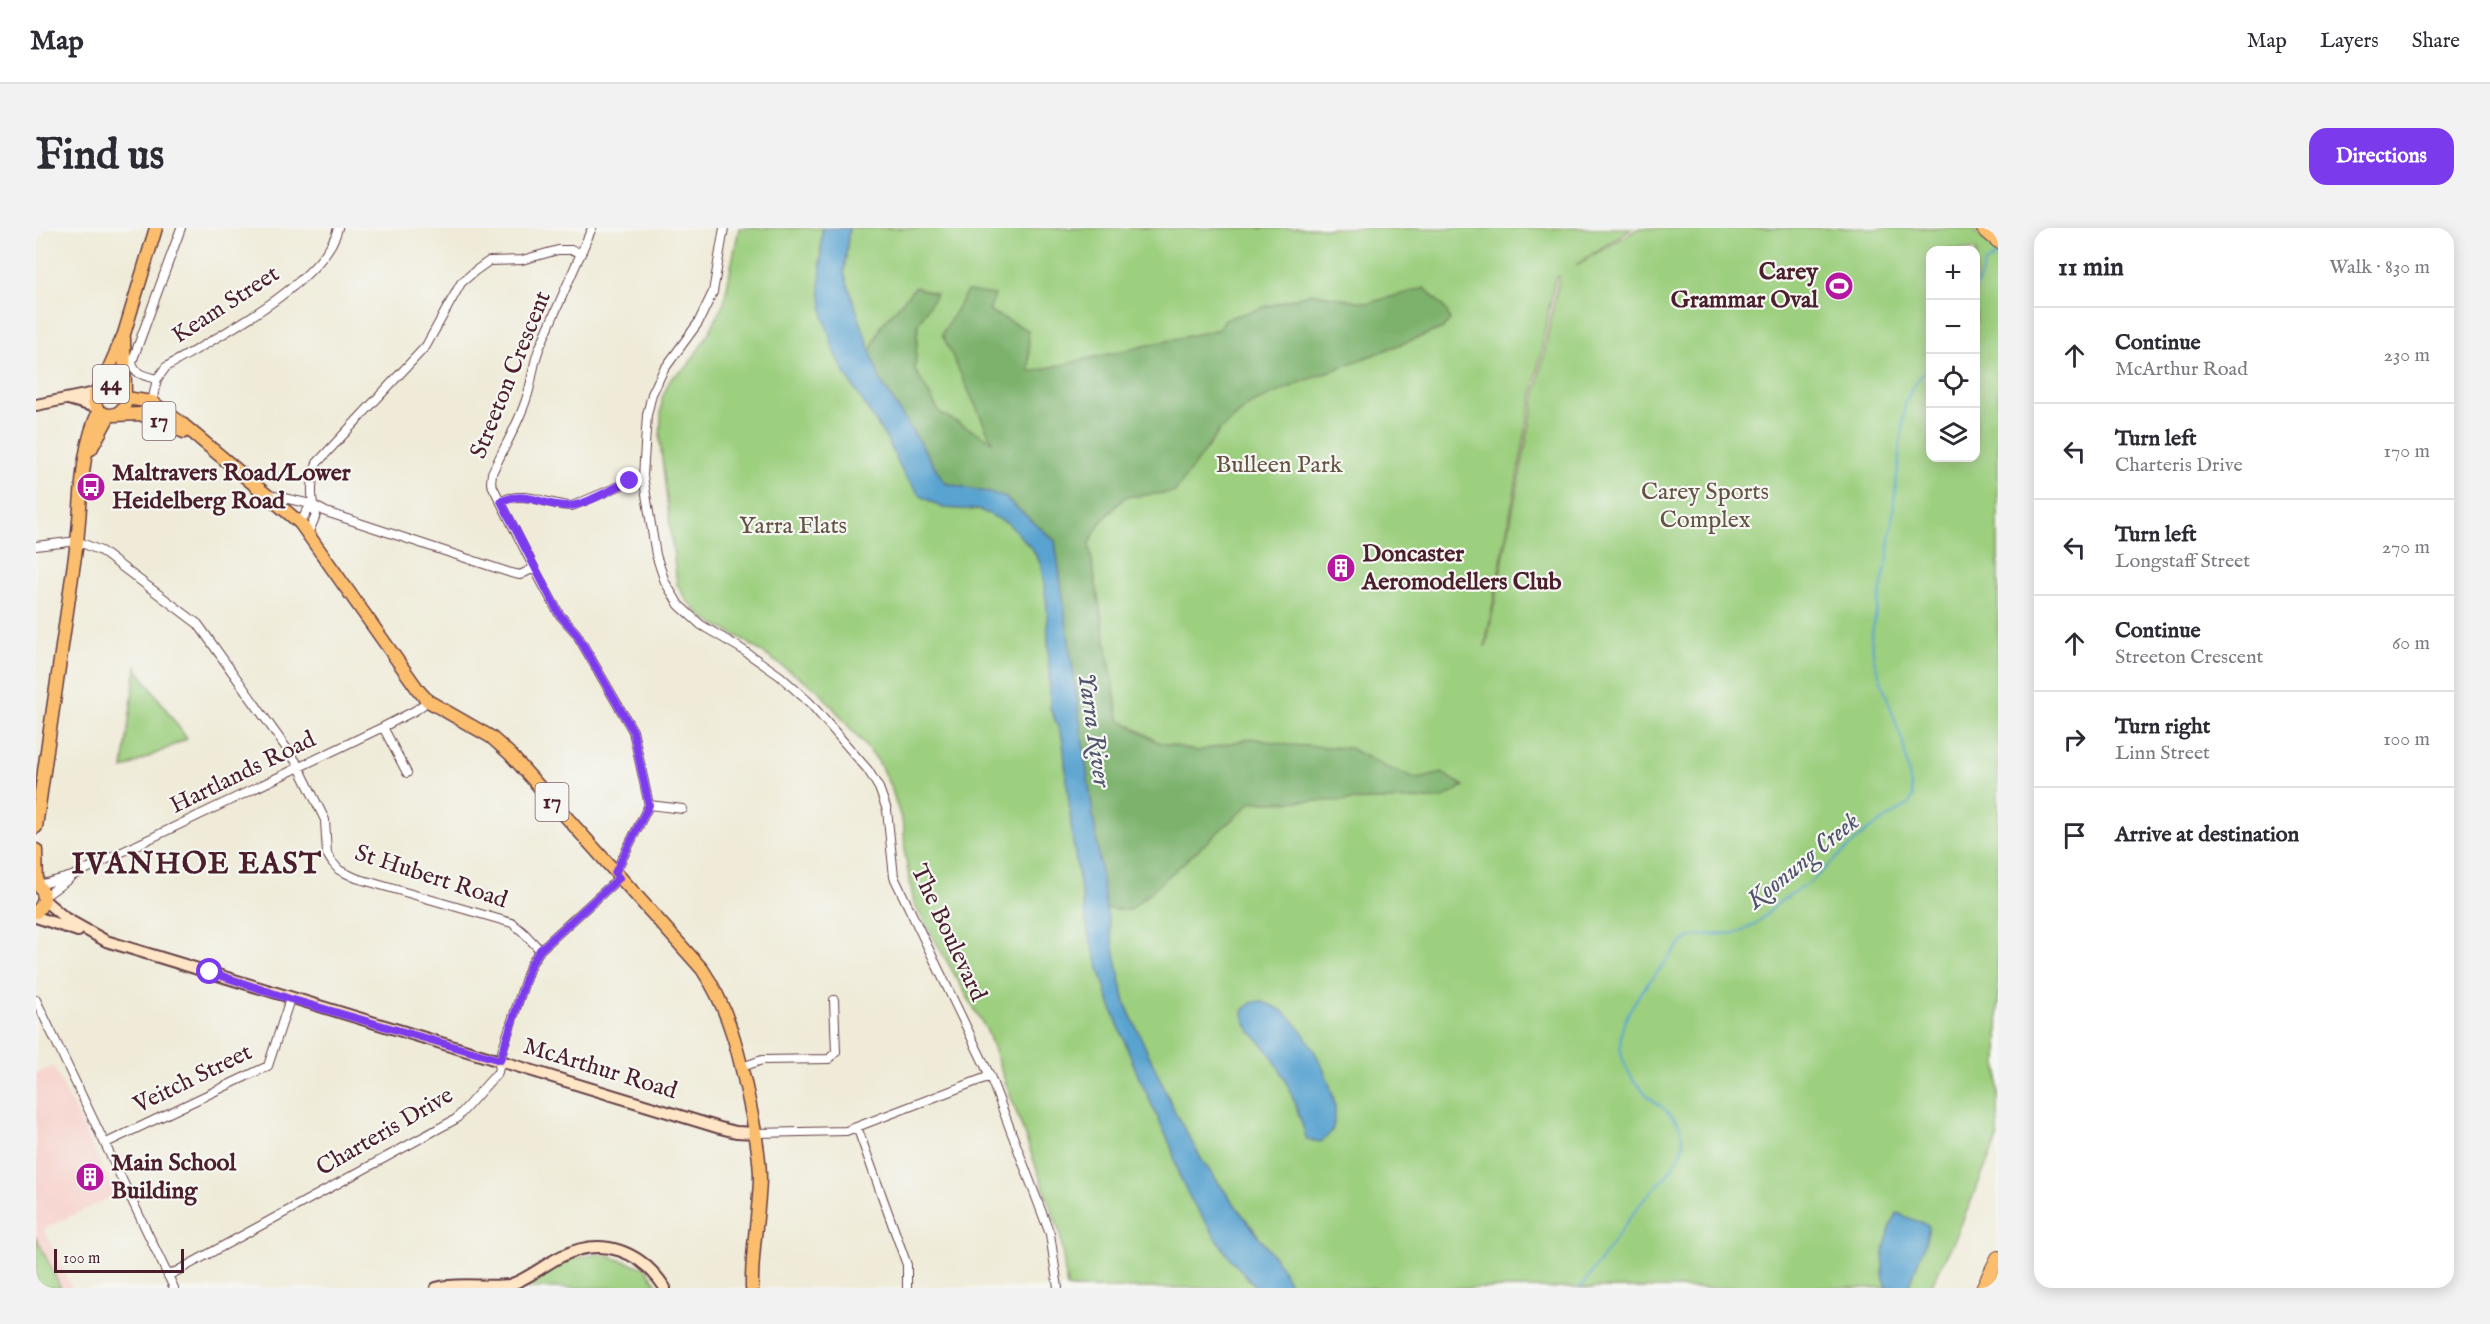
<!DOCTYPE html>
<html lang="en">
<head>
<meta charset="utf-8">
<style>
	:root { --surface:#fff; --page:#f2f2f3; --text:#2b2b33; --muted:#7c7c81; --line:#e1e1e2; --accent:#7c3aed }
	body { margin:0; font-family:"IM FELL English",serif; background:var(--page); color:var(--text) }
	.controls { position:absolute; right:18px; top:18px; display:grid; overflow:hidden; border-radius:12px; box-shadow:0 3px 15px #0003 }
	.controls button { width:54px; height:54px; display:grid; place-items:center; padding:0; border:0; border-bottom:2px solid var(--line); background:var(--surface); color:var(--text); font:30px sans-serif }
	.scale { position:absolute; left:18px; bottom:15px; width:130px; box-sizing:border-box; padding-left:6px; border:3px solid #4a1f2b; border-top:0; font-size:16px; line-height:21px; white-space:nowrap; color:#4a1f2b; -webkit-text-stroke:4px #f6f6f2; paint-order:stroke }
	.stop { position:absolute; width:18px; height:18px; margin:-14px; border:4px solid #7c3aed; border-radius:50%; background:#fff }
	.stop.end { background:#7c3aed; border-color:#fff; box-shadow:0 2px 6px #0008 }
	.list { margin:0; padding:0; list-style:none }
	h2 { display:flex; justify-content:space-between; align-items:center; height:78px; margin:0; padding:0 24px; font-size:26px }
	h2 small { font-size:20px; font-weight:400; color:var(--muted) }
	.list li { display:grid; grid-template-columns:39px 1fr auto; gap:18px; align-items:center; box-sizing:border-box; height:96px; padding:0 24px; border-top:2px solid var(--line) }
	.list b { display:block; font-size:22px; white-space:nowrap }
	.list p { margin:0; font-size:20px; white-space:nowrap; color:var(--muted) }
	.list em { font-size:20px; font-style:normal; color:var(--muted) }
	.icon { flex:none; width:33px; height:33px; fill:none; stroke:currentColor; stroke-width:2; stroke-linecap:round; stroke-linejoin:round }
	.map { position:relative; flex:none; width:1962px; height:1060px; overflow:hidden; border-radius:18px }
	header { display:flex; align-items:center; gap:36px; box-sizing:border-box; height:84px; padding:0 30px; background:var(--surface); border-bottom:2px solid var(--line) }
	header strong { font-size:28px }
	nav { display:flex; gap:33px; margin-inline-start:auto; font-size:21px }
	.intro { display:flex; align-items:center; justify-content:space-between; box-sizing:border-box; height:144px; padding:0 36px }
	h1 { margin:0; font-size:42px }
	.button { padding:15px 27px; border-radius:18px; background:var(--accent); color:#fff; font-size:21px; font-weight:700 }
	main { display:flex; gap:36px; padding:0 36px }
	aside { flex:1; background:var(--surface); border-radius:18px; box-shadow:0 3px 15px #0003 }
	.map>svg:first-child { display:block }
	.built { fill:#f7d0ca }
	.green { fill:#9ccf7e; stroke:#737754; stroke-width:1.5; fill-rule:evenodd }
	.forest { fill:#7db26d; stroke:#64684c; stroke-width:1.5 }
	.water { fill:#58a3d0; stroke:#51617e; stroke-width:1.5 }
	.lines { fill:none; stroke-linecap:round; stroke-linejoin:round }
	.stream { stroke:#58a3d0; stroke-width:2 }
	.street-casing { stroke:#633e45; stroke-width:10 }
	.secondary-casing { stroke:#633e45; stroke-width:14 }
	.primary-casing { stroke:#633e45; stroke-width:15 }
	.highway-casing { stroke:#633e45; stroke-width:16 }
	.street { stroke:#fff; stroke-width:8 }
	.secondary { stroke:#fde5c5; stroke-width:10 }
	.primary { stroke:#fbbd6e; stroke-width:12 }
	.highway { stroke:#fbbd6e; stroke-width:14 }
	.route { stroke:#7c3aed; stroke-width:8 }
	.labels { text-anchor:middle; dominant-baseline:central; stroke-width:4.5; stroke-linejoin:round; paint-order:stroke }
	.shield { fill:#f6f6f2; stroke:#7e6067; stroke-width:1.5 }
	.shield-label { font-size:22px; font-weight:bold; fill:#4a1f2b }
	.poi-label { font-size:24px; font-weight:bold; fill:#4a1f2b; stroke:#f6f6f2; text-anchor:start }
	.street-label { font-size:24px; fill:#4a1f2b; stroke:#f6f6f2 }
	.park-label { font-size:24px; fill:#635444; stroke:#f6f6f2 }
	.water-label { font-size:26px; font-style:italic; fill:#50546d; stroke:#f6f6f2 }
	.district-label { font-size:30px; font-weight:bold; letter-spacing:1.5px; fill:#4a1f2b; stroke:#f6f6f2 }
</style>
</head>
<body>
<header>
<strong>Map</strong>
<nav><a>Map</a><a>Layers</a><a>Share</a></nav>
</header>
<div class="intro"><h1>Find us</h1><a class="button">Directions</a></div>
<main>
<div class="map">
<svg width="1962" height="1060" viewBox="0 0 1962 1060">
	<rect width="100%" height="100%" fill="#f6f6f2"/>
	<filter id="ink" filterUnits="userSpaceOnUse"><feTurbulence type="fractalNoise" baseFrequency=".0167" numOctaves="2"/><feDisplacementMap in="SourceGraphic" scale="12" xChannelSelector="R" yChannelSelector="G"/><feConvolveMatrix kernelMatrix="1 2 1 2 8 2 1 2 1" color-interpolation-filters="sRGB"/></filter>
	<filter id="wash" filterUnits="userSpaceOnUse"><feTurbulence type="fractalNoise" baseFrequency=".008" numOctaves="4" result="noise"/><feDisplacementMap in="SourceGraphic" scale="24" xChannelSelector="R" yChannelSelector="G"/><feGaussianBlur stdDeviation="1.35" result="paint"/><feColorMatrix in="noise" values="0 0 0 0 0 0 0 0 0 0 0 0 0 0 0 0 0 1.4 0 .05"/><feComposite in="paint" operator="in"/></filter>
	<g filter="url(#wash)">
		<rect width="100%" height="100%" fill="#efebd8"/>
		<!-- built -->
		<path class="built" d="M17,838L79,967L8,1001L36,1060H0V846Z"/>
		<!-- green -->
		<path class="green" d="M703,0H786L784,35L796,117L810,147L852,213L868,247L907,280L944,282L972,295L997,322L1005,337L1011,377L1014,479L1027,512L1037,615L1052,703L1074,776L1101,845L1135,918L1143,947L1209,1048L1221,1060H1031L1024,1005L951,803L878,676L869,627L868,600L856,562L842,533L782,462L703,409L670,392L650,372L641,356L624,213L626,170L635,150L651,139L672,107L688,74Z
			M813,0H1596L1540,37L1603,0H1935L1962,25V909L1919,1011L1894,1060H1256L1244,1037L1167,934L1140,886L1089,775L1070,681L1019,313L967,268L909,255L844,152L808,45ZM1894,22H1940V230H1894ZM1523,48L1450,418H1449L1519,51Z
			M100,439L151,511L87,541Z
			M0,1009L25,1060H0Z
			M564,1026L610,1040L623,1060H483L527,1032Z"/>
		<!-- forest -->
		<path class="forest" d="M879,59L900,66L882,96L879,142L904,185L956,213L906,106L931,63L959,67L953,83L992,102L994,144L1183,101L1189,91L1276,65L1332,75L1389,60L1411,83L1414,93L1407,100L1266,154L1214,176L1183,203L1139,264L1089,269L1064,295L1053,316L1083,491L1122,514L1162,523L1215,510L1252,517L1314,520L1349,539L1383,551L1406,545L1428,558L1406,571L1216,574L1094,682L1070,681L1019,313L967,268L909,255L844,152L834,124L845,98Z"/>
		<!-- water -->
		<path class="water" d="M786,0H813L808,45L844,152L909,255L967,268L1019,313L1070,681L1089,775L1140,886L1167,934L1244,1037L1256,1060H1221L1193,1029L1155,972L1143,947L1135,918L1101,845L1074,776L1052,703L1037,615L1027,512L1014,479L1011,377L1005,337L997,322L972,295L944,282L907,280L885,268L868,247L852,213L810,147L796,117L788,89L784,63Z
			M1224,773C1231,776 1242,779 1249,785C1273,804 1308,869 1297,900C1295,906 1290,910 1285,914L1271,912C1261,880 1250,845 1228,818C1218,807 1207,798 1207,783L1215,775Z
			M1861,985L1893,998C1890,1020 1879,1039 1872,1060H1851C1841,1041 1851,1003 1861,985Z"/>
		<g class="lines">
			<!-- stream -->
			<path class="stream" d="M1940,60L1949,36L1962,26
				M1544,1060C1566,1033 1584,1002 1606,974C1618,959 1635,947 1643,928C1645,925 1646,919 1647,915C1649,890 1625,881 1610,866C1564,821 1587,785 1622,743C1630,733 1638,721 1649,712L1658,708L1699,705L1719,697L1746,672L1773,655L1831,603L1873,576L1877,569L1867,515L1838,432L1835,409L1852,329L1869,175L1876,160L1894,137"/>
		</g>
	</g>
	<g filter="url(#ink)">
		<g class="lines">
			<!-- street casing -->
			<g class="street-casing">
				<path id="street" d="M688,0L677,64L662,95L627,143L616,166L611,187L607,248L620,327L629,354L643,377L665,397L704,420L744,448L774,475L832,542L843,560L851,582L858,649L954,848L1014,1006L1022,1060
					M121,151C110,148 98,147 96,134L145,0
					M104,186L116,174L121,151L130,139C177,111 289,55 302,0
					M234,267L275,276L290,284L475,345L484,347L498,340L523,386L540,405L597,503L613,577L579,645
					M465,273C491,262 510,277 536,278L607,248
					M264,295L275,276
					M272,306L280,287C274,271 275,251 281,235L390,118L425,55L439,43L453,33L486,32L522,22H537L546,26
					M0,318L41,313L65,323L162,396L261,535L289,592L291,626L296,634L303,642L320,650L476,695L487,704L504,722
					M498,340L455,255L456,245C469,217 487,188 494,158C497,145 498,134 503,121L556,0
					M347,499L371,545
					M613,577L647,581
					M3,657L36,648L347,499L380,482L392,473
					M9,668L33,651
					M0,772L138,1060
					M706,839L726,832L793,831L800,824L798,772
					M821,899L871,1037V1060
					M720,905L810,903L954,848
					M70,915L232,838L254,771
					M132,1048L420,891L462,844L467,820L494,738L504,722L583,650"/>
			</g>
			<!-- secondary casing -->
			<g class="secondary-casing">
				<path id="secondary" d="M32,171L60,179
					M0,177L59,165
					M8,672L29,690L70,713L684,900L700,904L720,905
					M0,689L42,703
					M400,1060C424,1054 450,1060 473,1057C493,1051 507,1037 526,1028C567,1008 605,1023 629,1060"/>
			</g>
			<!-- primary casing -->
			<g class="primary-casing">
				<path id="primary" d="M88,110L89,164
					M58 171a16 16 0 1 1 32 0a16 16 0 1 1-32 0Z
					M65,158L88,106L120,0
					M90,170L116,174L144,194L264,295L383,463L392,473L455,509L474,526L666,741C694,782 704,830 714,878C719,902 724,927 724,951C723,987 715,1024 716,1060
					M79,187L104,186L148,204
					M55,221L73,188
					M0,599C13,504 28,409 41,314C46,271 44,222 63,183
					M0,622L1,656
					M0,656C11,664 10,675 0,684"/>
			</g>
			<!-- highway casing -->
			<g class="highway-casing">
				<path id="highway" d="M1947,0L1962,13
					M1947,1060L1962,1030"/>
			</g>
			<!-- street -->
			<use href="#street" class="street"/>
			<!-- secondary -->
			<use href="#secondary" class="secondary"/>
			<!-- primary -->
			<use href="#primary" class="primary"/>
			<!-- highway -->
			<use href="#highway" class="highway"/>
		</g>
	</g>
	<g class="lines" filter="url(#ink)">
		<!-- route -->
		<path class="route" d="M174,744L254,771L464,832L494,738L504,722L583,650L579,645L613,577L597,503L540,405L523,386L465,273C494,262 507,279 533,278C550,277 577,260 594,253"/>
	</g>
	<!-- icons -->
	<defs>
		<g id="stadium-disc" transform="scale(1.5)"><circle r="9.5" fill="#b5179e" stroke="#f6f6f2"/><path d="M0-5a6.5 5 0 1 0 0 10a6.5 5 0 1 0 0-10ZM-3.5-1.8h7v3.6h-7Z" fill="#fff"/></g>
		<g id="bus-disc" transform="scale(1.5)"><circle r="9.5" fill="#b5179e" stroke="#f6f6f2"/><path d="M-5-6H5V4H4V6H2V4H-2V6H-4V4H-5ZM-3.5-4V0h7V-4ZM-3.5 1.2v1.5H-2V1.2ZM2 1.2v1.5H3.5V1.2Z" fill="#fff"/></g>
		<g id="building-disc" transform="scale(1.5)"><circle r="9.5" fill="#b5179e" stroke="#f6f6f2"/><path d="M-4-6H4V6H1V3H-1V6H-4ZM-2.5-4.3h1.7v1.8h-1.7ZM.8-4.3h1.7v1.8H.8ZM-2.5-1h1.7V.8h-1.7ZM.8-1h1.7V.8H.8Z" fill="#fff"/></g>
	</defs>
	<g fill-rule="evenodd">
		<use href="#stadium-disc" x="1803" y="58"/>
		<use href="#bus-disc" x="55" y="259"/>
		<use href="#building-disc" x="1305" y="340"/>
		<use href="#building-disc" x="54" y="949"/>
	</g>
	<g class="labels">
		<!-- shield labels -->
		<g class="shield">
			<rect x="57" y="137" width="36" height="38" rx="4.5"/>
			<rect x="106.5" y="174" width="33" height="38" rx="4.5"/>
			<rect x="499.5" y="555" width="33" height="38" rx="4.5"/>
		</g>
		<g class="shield-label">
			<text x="75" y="156">44</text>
			<text x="123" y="193">17</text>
			<text x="516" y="574">17</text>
		</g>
		<!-- poi labels -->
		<g class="poi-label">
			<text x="1782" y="44" text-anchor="end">Carey<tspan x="1782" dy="28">Grammar Oval</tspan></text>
			<text x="76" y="245">Maltravers Road/Lower<tspan x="76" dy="28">Heidelberg Road</tspan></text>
			<text x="1326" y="326">Doncaster<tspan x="1326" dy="28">Aeromodellers Club</tspan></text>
			<text x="75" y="935">Main School<tspan x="75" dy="28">Building</tspan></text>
		</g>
		<!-- street labels -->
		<g class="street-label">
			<text transform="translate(190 77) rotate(-33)">Keam Street</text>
			<text transform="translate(475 147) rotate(-68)">Streeton Crescent</text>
			<text transform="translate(207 545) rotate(-26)">Hartlands Road</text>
			<text transform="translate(395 649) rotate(18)">St Hubert Road</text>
			<text transform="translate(912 705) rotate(65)">The Boulevard</text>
			<text transform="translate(564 841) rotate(17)">McArthur Road</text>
			<text transform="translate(157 851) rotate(-26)">Veitch Street</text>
			<text transform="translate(349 904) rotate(-30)">Charteris Drive</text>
		</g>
		<!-- park labels -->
		<g class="park-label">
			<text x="1243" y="237">Bulleen Park</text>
			<text x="1669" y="264">Carey Sports<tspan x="1669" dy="28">Complex</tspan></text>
			<text x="757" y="298">Yarra Flats</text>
		</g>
		<!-- water labels -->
		<g class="water-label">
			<text transform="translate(1058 502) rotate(82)">Yarra River</text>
			<text transform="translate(1767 633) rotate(-39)">Koonung Creek</text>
		</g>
		<!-- district labels -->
		<g class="district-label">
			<text x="161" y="637">IVANHOE EAST</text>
		</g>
	</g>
</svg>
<div class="controls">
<button>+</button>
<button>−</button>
<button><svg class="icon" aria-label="locate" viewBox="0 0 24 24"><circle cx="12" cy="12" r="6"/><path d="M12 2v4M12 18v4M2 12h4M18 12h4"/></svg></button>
<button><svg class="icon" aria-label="layers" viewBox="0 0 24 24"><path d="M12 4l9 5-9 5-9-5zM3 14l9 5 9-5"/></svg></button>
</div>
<div class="scale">100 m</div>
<div class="stop" style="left:174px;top:744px"></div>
<div class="stop end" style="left:594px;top:253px"></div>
</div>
<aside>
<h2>11 min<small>Walk · 830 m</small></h2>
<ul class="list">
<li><svg class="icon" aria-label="ahead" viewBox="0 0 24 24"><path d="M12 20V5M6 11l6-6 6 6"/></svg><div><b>Continue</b><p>McArthur Road</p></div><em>230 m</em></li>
<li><svg class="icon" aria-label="left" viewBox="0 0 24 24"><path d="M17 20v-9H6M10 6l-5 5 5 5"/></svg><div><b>Turn left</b><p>Charteris Drive</p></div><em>170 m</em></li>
<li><svg class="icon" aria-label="left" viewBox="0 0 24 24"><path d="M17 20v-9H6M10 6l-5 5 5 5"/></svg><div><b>Turn left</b><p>Longstaff Street</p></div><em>270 m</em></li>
<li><svg class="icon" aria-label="ahead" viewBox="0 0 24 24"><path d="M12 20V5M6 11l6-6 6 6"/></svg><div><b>Continue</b><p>Streeton Crescent</p></div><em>60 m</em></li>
<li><svg class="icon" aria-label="right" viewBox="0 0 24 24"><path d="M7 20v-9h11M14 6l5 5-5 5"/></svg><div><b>Turn right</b><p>Linn Street</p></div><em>100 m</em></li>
<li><svg class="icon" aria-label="arrive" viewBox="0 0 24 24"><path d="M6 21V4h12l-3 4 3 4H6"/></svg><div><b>Arrive at destination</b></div></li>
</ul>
</aside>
</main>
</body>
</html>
